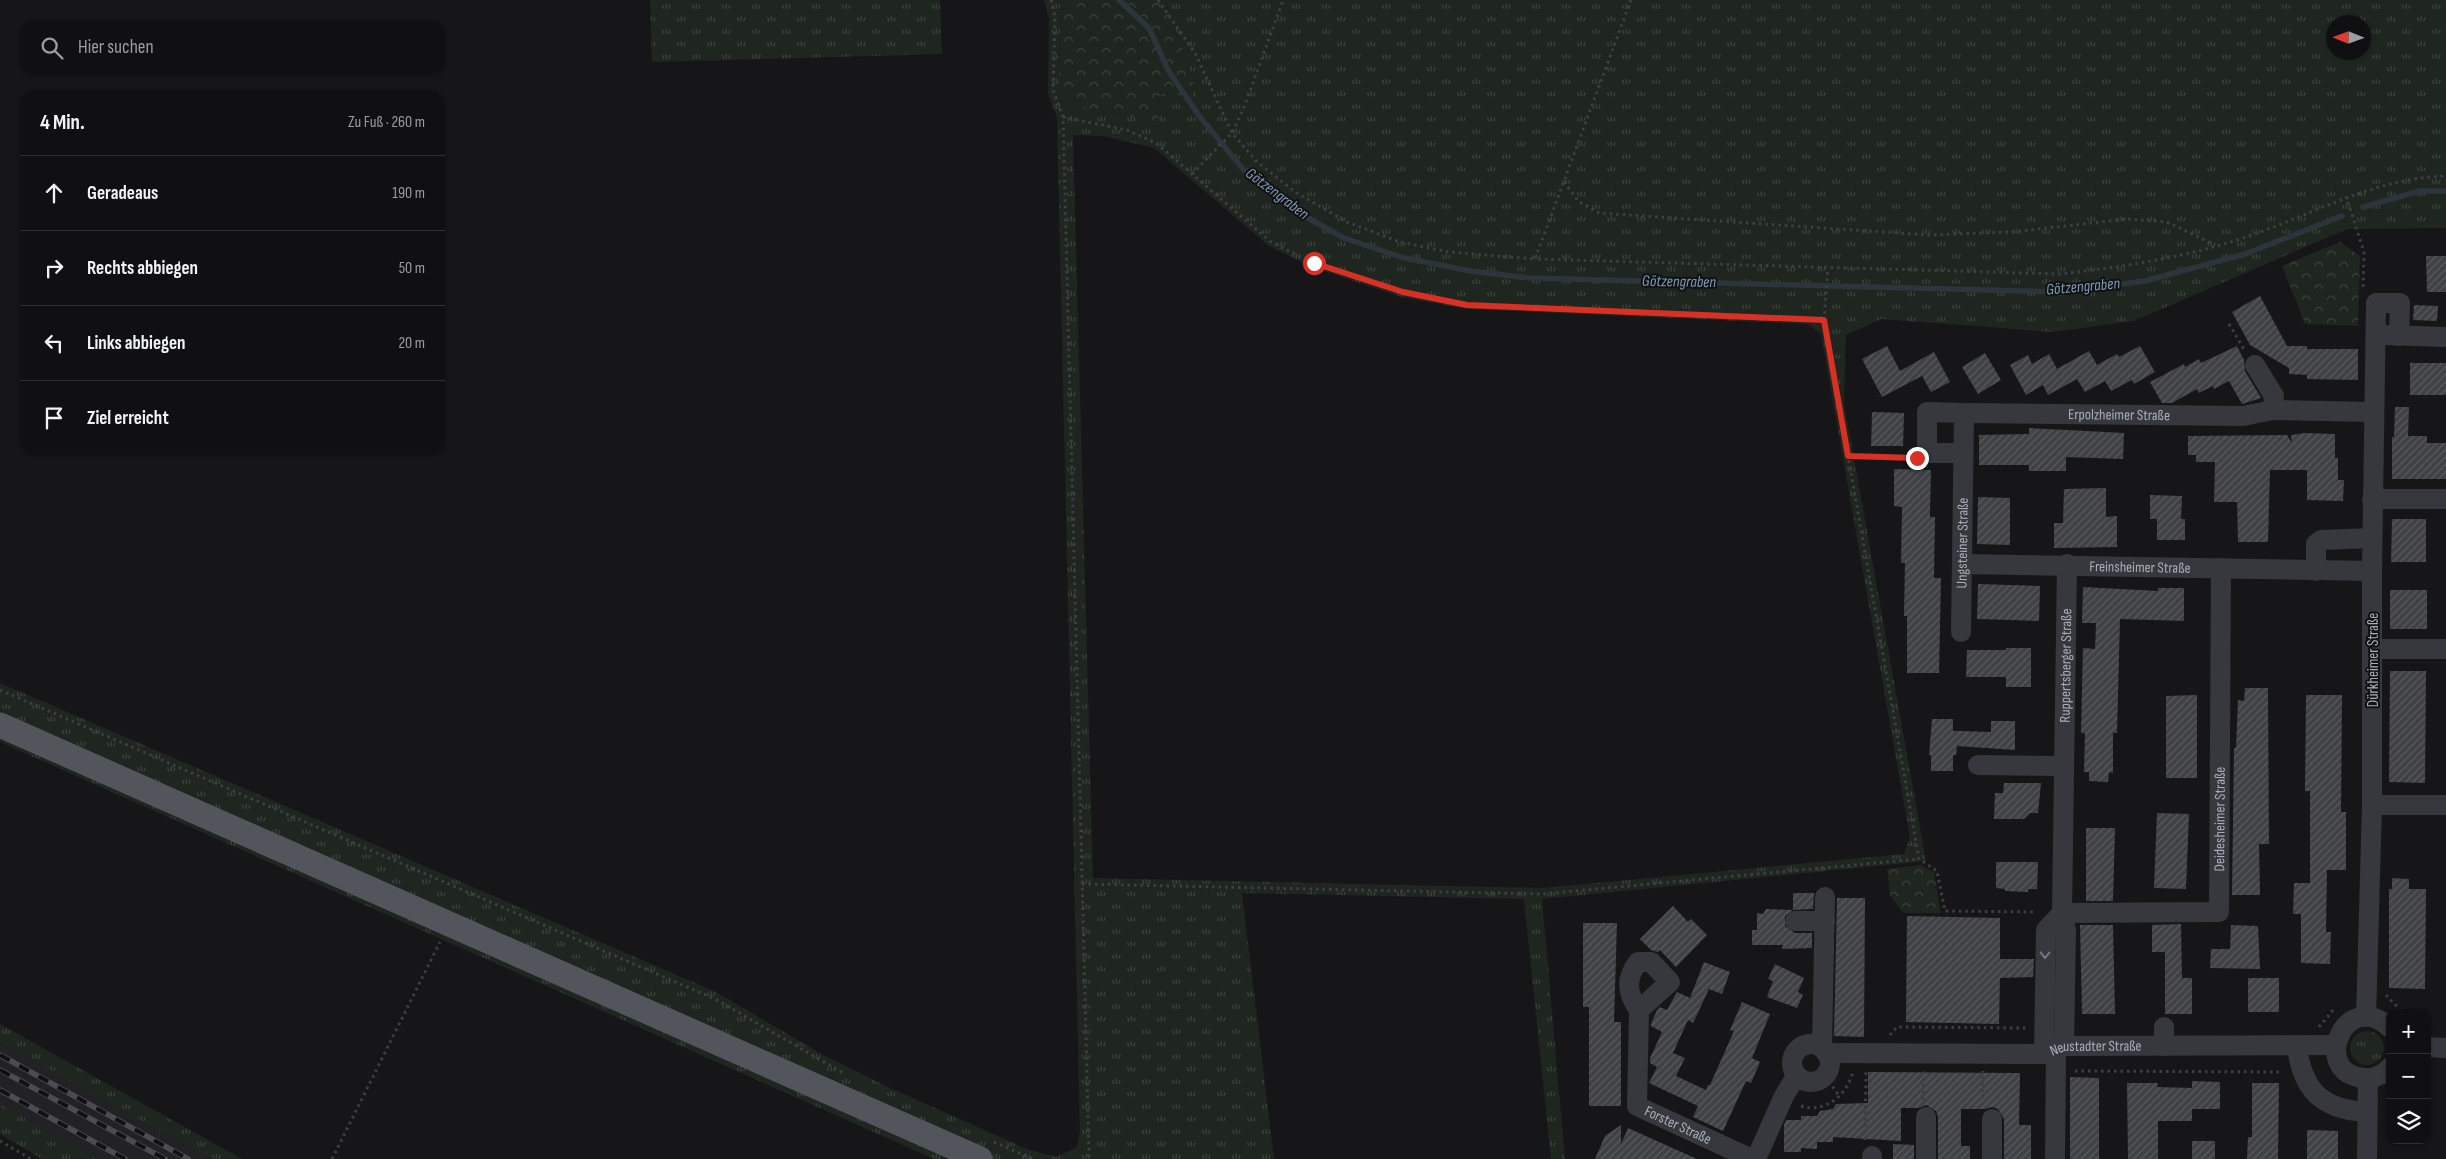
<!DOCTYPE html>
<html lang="de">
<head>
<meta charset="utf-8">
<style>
	:root { --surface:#101012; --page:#1e1e20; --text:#f1f3f6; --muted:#9c9d9f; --line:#303032 }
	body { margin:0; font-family:"Sofia Sans Condensed",sans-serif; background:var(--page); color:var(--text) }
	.controls { position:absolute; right:15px; bottom:15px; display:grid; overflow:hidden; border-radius:10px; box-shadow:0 1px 4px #0004 }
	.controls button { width:45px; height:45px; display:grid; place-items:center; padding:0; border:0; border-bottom:1px solid var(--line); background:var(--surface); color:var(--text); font:25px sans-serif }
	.compass { position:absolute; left:2326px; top:15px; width:45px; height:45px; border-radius:50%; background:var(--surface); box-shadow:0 1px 4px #0004; rotate:271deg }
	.stop { position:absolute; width:15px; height:15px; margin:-11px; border:4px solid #d93025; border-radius:50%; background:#fff }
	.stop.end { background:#d93025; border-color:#fff; box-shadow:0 1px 5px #0008 }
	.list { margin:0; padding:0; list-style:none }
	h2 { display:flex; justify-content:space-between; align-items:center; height:65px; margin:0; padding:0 20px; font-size:21px }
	h2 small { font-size:16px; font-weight:400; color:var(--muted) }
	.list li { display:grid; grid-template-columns:32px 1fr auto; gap:15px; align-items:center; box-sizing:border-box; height:75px; padding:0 20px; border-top:1px solid var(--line) }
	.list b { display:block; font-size:19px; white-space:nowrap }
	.list em { font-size:16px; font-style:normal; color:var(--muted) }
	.icon { flex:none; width:28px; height:28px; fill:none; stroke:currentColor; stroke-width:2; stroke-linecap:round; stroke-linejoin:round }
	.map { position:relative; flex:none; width:2446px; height:1159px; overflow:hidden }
	.search { position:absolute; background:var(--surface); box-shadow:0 1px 4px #0004; left:20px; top:20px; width:425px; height:55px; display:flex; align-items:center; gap:12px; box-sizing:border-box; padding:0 18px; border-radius:15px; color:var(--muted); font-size:19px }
	.panel { position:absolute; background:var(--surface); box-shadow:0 1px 4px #0004; left:20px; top:90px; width:425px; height:365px; border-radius:15px }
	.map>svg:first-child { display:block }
	.built { fill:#222225 }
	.grass { fill:url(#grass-tufts); fill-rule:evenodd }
	.forest { fill:url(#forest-crowns) }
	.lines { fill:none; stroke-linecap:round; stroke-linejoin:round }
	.stream { stroke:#2c353c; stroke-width:5.5 }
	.building { fill:url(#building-hatch) }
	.path { stroke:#3d3f44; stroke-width:3; stroke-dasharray:2.5 4; stroke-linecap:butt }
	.minor { stroke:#37383d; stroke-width:20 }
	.major { stroke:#53555c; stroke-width:25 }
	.rail-casing { stroke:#4a4c52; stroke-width:5.5 }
	.rail { stroke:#111113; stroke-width:4; stroke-dasharray:11; stroke-linecap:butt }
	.oneway { stroke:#757881 }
	.route { stroke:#d93025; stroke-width:6 }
	.labels { text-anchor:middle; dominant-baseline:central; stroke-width:4; stroke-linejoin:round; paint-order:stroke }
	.street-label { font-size:15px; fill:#a8adb8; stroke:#111113 }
	.water-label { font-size:16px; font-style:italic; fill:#7f9bb3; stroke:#111113 }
</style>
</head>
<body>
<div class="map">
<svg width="2446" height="1159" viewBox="0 0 2446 1159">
	<defs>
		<pattern id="grass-tufts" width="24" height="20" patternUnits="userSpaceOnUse" patternTransform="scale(1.25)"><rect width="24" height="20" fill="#1e261f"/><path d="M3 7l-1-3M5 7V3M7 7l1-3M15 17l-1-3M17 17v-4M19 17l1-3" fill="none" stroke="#3c433d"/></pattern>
		<pattern id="forest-crowns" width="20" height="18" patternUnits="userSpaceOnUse" patternTransform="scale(1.25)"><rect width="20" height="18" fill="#1e261f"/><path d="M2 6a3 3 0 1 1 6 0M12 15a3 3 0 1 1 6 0" fill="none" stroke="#3c433d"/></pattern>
		<pattern id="building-hatch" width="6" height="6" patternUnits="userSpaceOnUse" patternTransform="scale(1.25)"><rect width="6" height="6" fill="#404145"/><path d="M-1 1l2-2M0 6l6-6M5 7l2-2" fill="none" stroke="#595a5e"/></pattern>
	</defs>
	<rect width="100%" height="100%" fill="#161618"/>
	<!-- built -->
	<path class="built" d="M0,1042L210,1159H96L0,1104Z"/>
	<!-- grass -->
	<path class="grass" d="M650,0H940L942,54L652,62Z
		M1044,0H1057L1061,16L1059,66L1071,105L1129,116L1158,129L1159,96L1163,93L1190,98L1196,89L1165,0H2446V228L2347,229L2134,321L2053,332L1881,319L1846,335L1844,403L1926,861L1542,899L1565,1159H1551L1524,899L1242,893L1274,1159H934L0,742V683L716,992L825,1056L888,1087L1027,1149L1057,1157L1077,1147L1080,1130L1057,118L1048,93L1049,18ZM2334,22H2364V52H2334ZM1073,135L1103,136L1154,148L1269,246L1312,267L1401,297L1467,309L1808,324L1821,334L1910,837L1904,854L1542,888L1093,878Z
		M0,1024L242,1159H210L0,1042Z
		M2350 1048a17 17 0 1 1 34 0a17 17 0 1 1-34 0Z
		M0,1104L96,1159H42L0,1134Z"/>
	<!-- forest -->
	<path class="forest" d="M1057,0H1165L1196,89L1190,98L1164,93L1159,96L1158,130L1129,116L1071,105L1059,87L1061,16Z
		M2340,242L2360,256L2358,326L2305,324L2282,266Z
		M1921,865L1934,872L1941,913H1903L1890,895L1887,869Z"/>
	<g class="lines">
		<!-- stream -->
		<path class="stream" d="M1119,0L1149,28L1168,70L1200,117L1247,174L1295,211L1344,238L1404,258L1471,271L1529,278L2059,292L2145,281L2245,254L2342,216
			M2363,207L2420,191H2446"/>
	</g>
	<!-- building -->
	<path class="building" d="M2426,256H2446V292H2427Z
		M2260,296L2287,346H2307V349H2358V380L2307,379V375L2289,374V368L2250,345L2232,312Z
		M2414,305L2438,306L2437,321L2413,320Z
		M1887,346L1900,371L1934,352L1950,382L1931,392L1922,376L1882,397L1862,359Z
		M2140,346L2155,372L2134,384L2132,380L2111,391L2105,381L2085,392L2077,379L2048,395L2043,385L2026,395L2010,365L2028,355L2032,364L2049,354L2057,369L2089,351L2097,365L2117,354L2119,357Z
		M2237,346L2244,360L2245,371L2261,398L2242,404L2229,381L2214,389L2213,386L2199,393L2197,389L2172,403H2162L2150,382L2184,364L2185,367L2199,359L2201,363Z
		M1985,353L2001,380L1978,394L1962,367Z
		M2410,363H2446V395H2410Z
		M2395,407H2409L2408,436H2427V443H2446V479H2392V437H2394Z
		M1872,412L1904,413L1903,446H1871Z
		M2029,428L2124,433L2123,459L2066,457V471H2029V465H1979V435L2029,434Z
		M2306,433L2335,434V458H2338V480H2344L2343,501L2307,500V470H2270L2268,542H2238L2237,502H2214L2215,462H2196V455H2188V436L2287,435L2292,443L2291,435Z
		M1894,469L1931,470L1930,517H1935L1934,578H1941L1939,673H1907V616H1904L1905,563H1901L1902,507L1894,506Z
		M2106,488V517L2117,516V547L2054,548V523H2063L2064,489Z
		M2150,495L2182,496L2181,519H2185V540H2157V519H2150Z
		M1978,497L2010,498V545L1977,544Z
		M2392,519H2426V562H2391Z
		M1978,584L2040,586L2039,621L1977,619Z
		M2083,587L2158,591V588H2184V621L2120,619L2117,733H2113V773L2109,772L2108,782L2089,781V772H2084L2085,733H2081L2083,648L2095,649L2096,623H2082Z
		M2390,590H2427V629H2390Z
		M2006,648H2031V687H2006V677H1966L1967,650H2006Z
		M2390,671H2426L2425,783L2389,782Z
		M2245,688H2268L2269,844H2259L2260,895H2232L2234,748H2236L2238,700L2244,701Z
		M2197,695V778H2166V696Z
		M2306,695H2342L2341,812H2346V870H2327L2326,932H2331L2330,964L2301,963V914H2293L2294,883H2310V791H2305Z
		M1932,719H1953V731H1961L1991,732V721H2015V750L1957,746L1956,755H1953V771H1931V755H1929Z
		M2004,783H2041L2038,813H2030L2024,819H1994L1995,793H2003Z
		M2157,813L2189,814L2186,889L2154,888Z
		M2086,828H2115L2113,901H2086Z
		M1996,862H2038L2037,889H2028V892L2005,891V889L1996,888Z
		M2392,878L2409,879V889H2426L2425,989L2389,988V889H2392Z
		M1793,893H1814L1813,909L1793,910Z
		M1837,898H1865L1864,1037L1834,1036Z
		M1673,906L1688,922L1691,919L1707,935L1676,967L1660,950L1658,952L1651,950L1640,939Z
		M1766,909L1793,910L1785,916V926L1795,933H1812V948L1782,949L1783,945H1752V930H1757V913L1763,914Z
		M1907,916L2000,918V959H2034L2033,977L2000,978L1999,1024L1906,1022Z
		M1583,923H1617L1614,1022H1621V1106H1589V1007H1583Z
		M2181,924L2182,978H2192V1014H2165V952H2152V925Z
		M2080,925H2113L2115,1014H2082Z
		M2231,925L2258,926L2260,969L2210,968L2211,949H2230Z
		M1704,962L1730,972L1722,994L1709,989L1693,1023L1688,1020L1673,1053L1685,1058L1676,1076L1706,1090L1708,1085H1710L1734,1031L1730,1030L1742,1002L1770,1014L1752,1058L1760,1062L1751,1083L1746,1081L1723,1131L1693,1117L1698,1106L1649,1083L1657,1067L1650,1063V1058L1662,1032L1651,1026V1024L1657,1010L1660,1007L1667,1010L1677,992L1690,998Z
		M1775,964L1804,978L1798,992L1803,995L1797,1008L1767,997L1773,981L1768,979Z
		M2248,978H2279V1012H2248Z
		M1868,1072L2020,1073L2019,1125H2031V1159H2004V1119L1998,1109L1992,1107L1985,1109H1961V1146H1970V1159H1938V1117L1936,1111L1926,1105L1919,1108H1901V1141L1833,1137V1142H1817V1149L1801,1148V1152H1784V1125L1786,1120H1801V1116H1817L1820,1111L1833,1109L1836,1104L1868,1103Z
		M2070,1077L2099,1078V1159H2070Z
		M2192,1081L2220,1082V1109H2192V1121H2158V1159H2128L2127,1083H2158L2157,1087L2192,1088Z
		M2252,1083H2279L2278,1159H2247L2248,1137H2252Z
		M1621,1125V1144L1628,1128L1697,1159H1595L1605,1136Z
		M2307,1130L2338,1131V1159H2307Z
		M2192,1141H2215V1159H2192Z
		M1893,1144L1914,1145V1159H1893Z"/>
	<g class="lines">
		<!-- path -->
		<path class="path" d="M1051,0L1055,17L1053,90L1063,117L1089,1155L1086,1159
			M1158,0L1195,53L1232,133L1256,161L1295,192L1347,222L1400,242L1449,252L1535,259
			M1631,0L1535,259L2060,274C2122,267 2183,258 2243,238C2311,216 2372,178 2446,176
			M1063,117L1127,130L1156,143L1271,242L1313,263L1403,292L1467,305L1824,320L1919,859L1937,871L1945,911L2036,912
			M1192,174L1232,133L1245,105L1283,0
			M1564,182L1578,201L1599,213L1928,235L2011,232L2128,219L2167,222L2215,245
			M2346,196L2364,252L2363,291
			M1824,320L1828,268
			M2229,324L2245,351
			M1848,456L1910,458
			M0,690L717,1000L843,1073
			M1082,884L1542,894L1919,859
			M2386,995L2401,1011
			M2319,1027L2334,1009
			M1890,1035L1897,1027L2026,1028
			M2075,1071L2283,1072
			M1825,1076L1840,1097
			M1923,1100L1924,1071
			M1982,1105L1983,1071
			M1801,1106C1826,1114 1847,1094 1853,1072
			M1865,1140L1866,1071
			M0,1141L31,1159
			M994,1142L1033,1159
			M332,1159L440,942"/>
		<!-- minor -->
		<g class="minor">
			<path d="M2386,335L2446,337"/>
			<path d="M2255,365L2274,396L2273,410"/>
			<path id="s1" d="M1964,413L2243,416L2273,410L2373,412"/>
			<path d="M2372,499H2446"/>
			<path id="s2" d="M1962,564L2372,571"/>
			<path d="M2316,571V544L2321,540L2372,538"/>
			<path id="s3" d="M1961,632L1964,413L1927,412V453H1963"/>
			<path d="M2373,649H2446"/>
			<path d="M1978,765L2064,766"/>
			<path d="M2372,805H2446"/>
			<path id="s4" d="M2062,913L2219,912L2221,568"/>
			<path d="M1795,921H1825"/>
			<path id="s5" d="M1639,1010L1670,982L1651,962H1638C1625,979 1627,994 1639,1010L1637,1106L1752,1159"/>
			<path d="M2366,1017L2372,805V571L2376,303H2400L2399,336"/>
			<path d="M2164,1027V1046"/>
			<path d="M2390,1028C2346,986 2309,1072 2363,1078C2374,1079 2383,1075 2390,1067"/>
			<circle cx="1811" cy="1063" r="19"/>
			<path id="s6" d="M2064,1046L2066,930L2062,913L2067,564"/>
			<path d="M2297,1046C2302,1090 2322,1110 2367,1112"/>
			<path d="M2427,1047L2446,1048"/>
			<path d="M1822,1048L1825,897"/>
			<path id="s7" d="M1826,1053L2044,1054L2064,1046L2336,1045"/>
			<path d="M2044,1054L2046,930L2062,913"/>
			<path d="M1756,1159L1783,1098L1796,1076"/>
			<path d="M1872,1159V1156"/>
			<path d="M1926,1159V1117"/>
			<path d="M1992,1159V1119"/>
			<path d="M2055,1159L2056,1050"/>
			<path d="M2367,1159L2368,1078"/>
		</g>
		<!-- major -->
		<path class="major" d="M0,725L980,1159"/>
		<!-- rail casing -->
		<g class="rail-casing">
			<path id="rail" d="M0,1055L188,1159
				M0,1070L165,1159
				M0,1090L125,1159"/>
		</g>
		<!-- rail -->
		<use href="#rail" class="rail"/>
	</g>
	<!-- one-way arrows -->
	<defs><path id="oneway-chevron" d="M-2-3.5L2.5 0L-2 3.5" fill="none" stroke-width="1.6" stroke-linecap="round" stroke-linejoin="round" transform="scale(1.25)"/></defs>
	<use class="oneway" href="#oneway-chevron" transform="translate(2045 955) rotate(91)"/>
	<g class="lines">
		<!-- route -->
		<path class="route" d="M1314,263L1403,292L1467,305L1824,320L1848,456L1917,458"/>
	</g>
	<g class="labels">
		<!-- street labels -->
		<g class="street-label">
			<text stroke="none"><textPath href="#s1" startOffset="155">Erpolzheimer Straße</textPath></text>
			<text stroke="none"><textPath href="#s3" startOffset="89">Ungsteiner Straße</textPath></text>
			<text stroke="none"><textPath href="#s2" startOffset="178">Freinsheimer Straße</textPath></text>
			<text transform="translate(2373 660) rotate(-90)">Dürkheimer Straße</text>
			<text stroke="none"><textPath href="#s6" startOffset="381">Ruppertsberger Straße</textPath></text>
			<text stroke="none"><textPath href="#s4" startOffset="250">Deidesheimer Straße</textPath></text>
			<text stroke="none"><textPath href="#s7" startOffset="271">Neustadter Straße</textPath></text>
			<text stroke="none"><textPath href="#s5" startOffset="276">Forster Straße</textPath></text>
		</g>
		<!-- water labels -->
		<g class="water-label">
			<text transform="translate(1277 194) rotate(37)">Götzengraben</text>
			<text transform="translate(1679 282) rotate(1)">Götzengraben</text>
			<text transform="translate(2083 287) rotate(-5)">Götzengraben</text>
		</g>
	</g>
</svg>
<div class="controls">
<button>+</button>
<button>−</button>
<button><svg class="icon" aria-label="layers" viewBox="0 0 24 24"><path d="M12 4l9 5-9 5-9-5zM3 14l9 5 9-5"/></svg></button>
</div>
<svg class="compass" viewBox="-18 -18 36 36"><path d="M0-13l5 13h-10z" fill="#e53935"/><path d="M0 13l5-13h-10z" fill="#9c9d9f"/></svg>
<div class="stop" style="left:1314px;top:263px"></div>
<div class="stop end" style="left:1917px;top:458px"></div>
<div class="search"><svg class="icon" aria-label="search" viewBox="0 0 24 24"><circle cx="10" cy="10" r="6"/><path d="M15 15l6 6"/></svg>Hier suchen</div>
<section class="panel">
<h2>4 Min.<small>Zu Fuß · 260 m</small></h2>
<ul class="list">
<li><svg class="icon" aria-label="ahead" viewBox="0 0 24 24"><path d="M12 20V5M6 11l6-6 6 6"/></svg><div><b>Geradeaus</b></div><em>190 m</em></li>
<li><svg class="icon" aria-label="right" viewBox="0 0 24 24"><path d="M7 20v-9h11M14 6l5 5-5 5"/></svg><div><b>Rechts abbiegen</b></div><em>50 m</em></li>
<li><svg class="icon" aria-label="left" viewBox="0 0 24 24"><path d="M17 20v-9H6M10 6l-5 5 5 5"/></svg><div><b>Links abbiegen</b></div><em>20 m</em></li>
<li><svg class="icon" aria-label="arrive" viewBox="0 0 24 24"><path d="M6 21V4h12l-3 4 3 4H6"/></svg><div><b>Ziel erreicht</b></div></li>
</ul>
</section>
</div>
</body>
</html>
